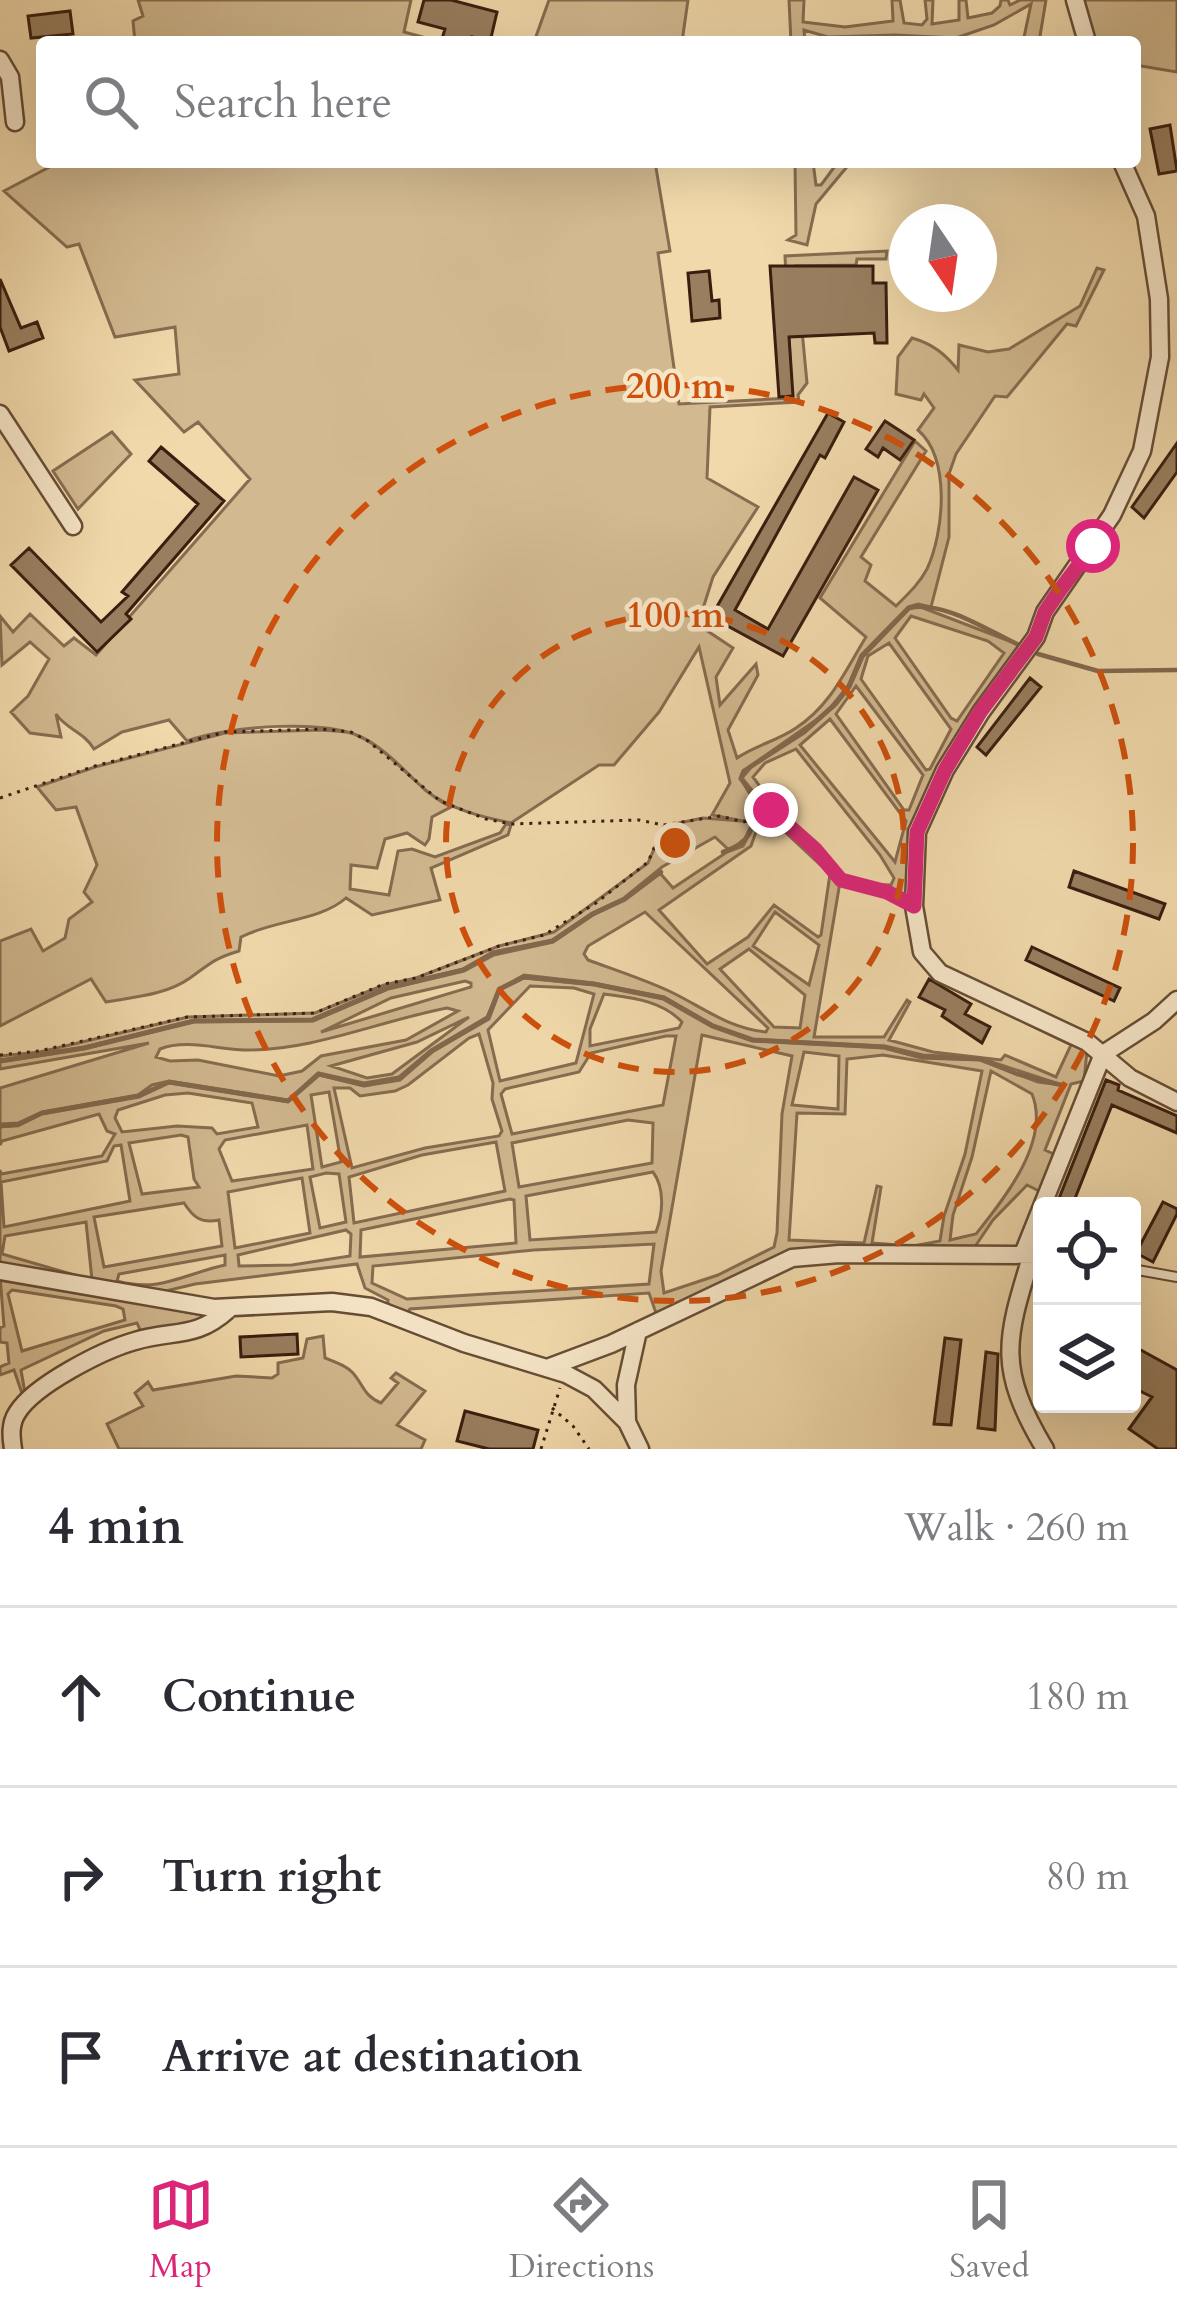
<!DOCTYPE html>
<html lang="en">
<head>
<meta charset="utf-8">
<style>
	:root { --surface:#fff; --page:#f7f7f7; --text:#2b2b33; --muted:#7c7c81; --line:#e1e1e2; --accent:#db2777 }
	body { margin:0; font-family:Cardo,serif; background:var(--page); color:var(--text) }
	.controls { position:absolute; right:36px; bottom:36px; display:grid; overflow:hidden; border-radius:12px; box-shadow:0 12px 48px #0002 }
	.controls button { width:108px; height:108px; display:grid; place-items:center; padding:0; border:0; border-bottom:3px solid var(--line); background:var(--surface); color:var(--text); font:60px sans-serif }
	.compass { position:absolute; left:889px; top:204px; width:108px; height:108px; border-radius:50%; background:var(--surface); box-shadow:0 12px 48px #0002; rotate:167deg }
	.stop { position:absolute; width:36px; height:36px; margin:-27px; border:9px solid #db2777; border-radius:50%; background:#fff }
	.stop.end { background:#db2777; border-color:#fff; box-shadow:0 3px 12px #0008 }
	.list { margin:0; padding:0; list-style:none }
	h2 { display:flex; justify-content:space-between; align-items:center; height:156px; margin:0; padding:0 48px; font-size:51px }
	h2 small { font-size:39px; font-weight:400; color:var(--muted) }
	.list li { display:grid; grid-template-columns:78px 1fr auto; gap:36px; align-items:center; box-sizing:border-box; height:180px; padding:0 48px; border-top:3px solid var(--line) }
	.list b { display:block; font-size:45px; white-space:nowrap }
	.list em { font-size:39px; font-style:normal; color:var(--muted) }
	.icon { flex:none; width:66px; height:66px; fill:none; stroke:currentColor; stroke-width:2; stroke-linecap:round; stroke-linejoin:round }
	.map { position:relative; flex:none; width:1177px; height:1449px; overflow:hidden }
	.search { position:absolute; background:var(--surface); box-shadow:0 12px 48px #0002; left:36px; right:36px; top:36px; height:132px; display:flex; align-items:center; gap:30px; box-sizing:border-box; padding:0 42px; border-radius:12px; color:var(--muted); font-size:45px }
	.sheet { height:696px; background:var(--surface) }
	nav { display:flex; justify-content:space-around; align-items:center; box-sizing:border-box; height:168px; border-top:3px solid var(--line); background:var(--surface); font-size:33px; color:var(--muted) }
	nav a { display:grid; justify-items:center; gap:6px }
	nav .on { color:var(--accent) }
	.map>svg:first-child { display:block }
	.green { fill:#d2b990; stroke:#866c50; stroke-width:3; fill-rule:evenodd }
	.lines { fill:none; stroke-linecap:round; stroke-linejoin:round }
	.stream { stroke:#82684d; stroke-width:4.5 }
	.building { fill:#997f60; stroke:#391e0f; stroke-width:3 }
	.lane-casing { stroke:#674d36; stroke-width:12 }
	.street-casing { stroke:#674d36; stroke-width:21 }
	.path { stroke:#391e0f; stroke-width:3; stroke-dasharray:3 6; stroke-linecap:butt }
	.lane { stroke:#f6e6c8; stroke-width:8 }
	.street { stroke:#f6e6c8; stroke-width:16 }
	.route { stroke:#db2777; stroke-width:15 }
	.ring { fill:none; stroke:#ce500c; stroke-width:6; stroke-dasharray:21 15 }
	.centre { fill:#ce500c; stroke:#f6e6c8; stroke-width:6 }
	.ring-label { font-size:36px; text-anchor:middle; font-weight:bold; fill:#ce500c; stroke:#f6e6c8; stroke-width:9; stroke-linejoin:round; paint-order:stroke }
</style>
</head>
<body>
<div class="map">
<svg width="1177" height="1449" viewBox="0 0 1177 1449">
	<rect width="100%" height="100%" fill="#f1d9ab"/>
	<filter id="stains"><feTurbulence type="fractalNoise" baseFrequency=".00167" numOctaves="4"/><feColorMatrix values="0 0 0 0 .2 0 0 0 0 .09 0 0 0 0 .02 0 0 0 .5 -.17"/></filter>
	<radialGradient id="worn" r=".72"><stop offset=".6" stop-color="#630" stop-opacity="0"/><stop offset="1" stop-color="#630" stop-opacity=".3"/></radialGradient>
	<!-- green -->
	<path class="green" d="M138,0H411L404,32L441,42H135L133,21L143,16Z
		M549,0H688L682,42H534Z
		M789,0H804L803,22L845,27L893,21L892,0H900L904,23L922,25L927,19L925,0H933L932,24L959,20V0H966L968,18L992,13L1000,6L1001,0H1008L1010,5L1020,0H1046L1039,42H1023L1031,4L994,25L956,38L895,35L828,37L804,30L805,42H791Z
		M1082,0H1177V72L1135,65V42H1093Z
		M59,162H655L670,251L658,253L679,404L792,398L785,256L887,251L886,259H857L856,265L796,266L807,383L798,395L799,402L710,407L707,478L758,507L713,577L699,621L700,626L733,648L716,677L720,705L756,664L758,675L728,730L737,758C756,745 777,741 796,728C831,705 845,671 866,637L820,598L915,441L926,451L861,557L871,565L865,581L896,606C908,594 919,584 927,569C944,532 951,459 918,430L934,408L924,394L921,400L896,394L898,357L912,338C933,344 945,354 958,370L959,345L988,352L1009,349L1080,306L1097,268L1104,270L1076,326L1067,324L1007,397L995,396L956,454L949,474V537L931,607L918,604L908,607L861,655L848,686L826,713L743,771L740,779L754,796L753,818L743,821L712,815L730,783L699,647L659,712L614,765H599L511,823C482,817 449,809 425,790C407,773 390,754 369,741C332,717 228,726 187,741L169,720L122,732L94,749C84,732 66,729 56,714L61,737L30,733L11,712L28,696L49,659L30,642L2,665L0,616L13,632L30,614L64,646L74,638L96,655L250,479L198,422L184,432L135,380L179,374L175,327L115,337L79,244L67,247L4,191Z
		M795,162H813L816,185H821L838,162H851L816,204L807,245L788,240L796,235Z
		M112,432L131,454L78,509L53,471Z
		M918,606L1025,647L922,807L911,902L888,891L842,880L816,848L771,809L756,817V795L742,778L753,765L804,733L836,705L850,687L863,657L909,609ZM911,616L988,641L1004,653L957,721L951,718L895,638ZM889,643L951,729L930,769L926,770L861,679L868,656ZM856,686L923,775L909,810H904L836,714ZM830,719L906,821L895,862L800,745ZM796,749L880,855L894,878L891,885L862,884L844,876L778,809L771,787L761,788L753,777L765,763Z
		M322,730C331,731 342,731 351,733C390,746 414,789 451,807L432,817L429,839L425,845L407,833L385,839L377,868L351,865L350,889L389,895L398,851L412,849L435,857L500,833L506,824L511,825L508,835L431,868L440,900L372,915L346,898C320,921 274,920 241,937L239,951C213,959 211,963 190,978C166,995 134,997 106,1002L91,979L0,1026V941L31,929L43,951L65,938L69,919L92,902L84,892L97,865L76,807L56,810L37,787L95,767L225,733Z
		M770,813L815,851L840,882L814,1037H884L907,1000L910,1002L889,1040L933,1052L1001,1060L1005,1055L1056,1077L1071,1045L1028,1024L1031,1022L1080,1044L1087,1051L1084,1081L1071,1084L1045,1150L1058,1156L1041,1192L1027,1185L993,1220L974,1248H810L786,1252L656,1313L649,1293L410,1309L406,1315L387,1309L388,1300L365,1288L357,1264L195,1284L149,1295L0,1264V1170L1,1174L102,1156L115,1134L107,1131L99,1114L2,1141L0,1145V1127L18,1125L42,1114L139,1097L169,1083L288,1102L319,1075L364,1086L400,1080L432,1052L489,1019L500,990L524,978L594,985L663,999L712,1027L752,1041L884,1048L922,1058L980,1060L1038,1082L1062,1085L980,1058L923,1055L885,1046L753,1039L713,1025L664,997L594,983L524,975L499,989L487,1017L431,1050L399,1077L364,1083L318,1073L288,1100L169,1081L152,1085L138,1095L42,1112L18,1123L0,1124V1088L149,1043L0,1069V1062L84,1049L194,1022L313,1021L388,989L464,971L494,955L553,942L593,915L625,900L660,873L673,888L727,852L743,846L755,823ZM770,818L830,874L821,935L818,937L774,905L748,937L707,964L659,910L751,846L758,826ZM645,912L768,1028L766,1032C727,1028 703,1007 669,991C643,979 615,970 588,960L584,954L588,946ZM775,912L819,945L809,985L753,946ZM749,949L805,995L800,1028L774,1027L720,969ZM465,981L471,983V987L321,1032L391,998ZM530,986L574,988L594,994L576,1063L500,1081L488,1030ZM604,994C632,998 661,1000 682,1022L679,1028L590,1046V1029ZM447,1008L458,1011L406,1040L321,1056L302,1071L279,1076L198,1060L170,1061L156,1057L160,1049C185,1039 217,1049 244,1050C313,1051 379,1021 447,1008ZM469,1017L392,1074L367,1078L331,1066L417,1042ZM479,1034L493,1083L492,1099L502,1131L499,1136L425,1148L352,1168L334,1088H350L360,1096L395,1091L408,1085L469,1038ZM702,1035L792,1056L782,1114L777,1233L774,1247L718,1275L664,1293L661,1271ZM666,1036H676L663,1105L512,1134L501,1094L505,1089L579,1072L591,1053ZM804,1052L839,1056L838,1109L792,1105ZM883,1055L982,1071L965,1154L944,1216L940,1241L913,1246L872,1243L881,1187L877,1186L864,1243L789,1240L797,1113L845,1114L847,1059ZM991,1071L1032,1094C1051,1141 1004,1199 976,1234L950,1240L953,1215L972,1157ZM329,1092L341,1162L322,1167L311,1095ZM188,1093L252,1103L258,1127L217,1134L212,1128L177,1126L122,1132L115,1118L118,1110L165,1095ZM628,1120L653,1123L652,1163L519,1187L512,1143ZM307,1125L313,1169L232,1181L219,1149L225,1140ZM181,1135L188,1137L194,1179L199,1187L142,1194L129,1143ZM496,1142L505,1191L354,1223L349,1177L422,1155ZM121,1145L130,1201L4,1227L1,1182L107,1161L114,1146ZM653,1172C665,1188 663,1214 656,1232L530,1240L526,1196ZM326,1173L339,1174L346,1222L320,1228L310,1177ZM302,1178L310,1233L235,1248L228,1192ZM510,1199L514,1200L516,1243L360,1257L361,1230ZM184,1203C193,1217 201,1224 219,1220L222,1246L104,1267L94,1217ZM86,1222L92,1280L2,1254L5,1236ZM346,1230L351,1234L350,1256L292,1265L239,1266L238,1255ZM654,1244L649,1284L407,1299L372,1283L373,1266L534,1250ZM225,1255V1265C184,1274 160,1293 117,1281L119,1274Z
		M703,818L753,822L742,845L728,849L715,837L662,867L624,898L592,913L552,940L493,952L463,969L387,987L312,1019L194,1020L84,1047L0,1060V1056L40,1052L188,1017L315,1013L384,985L416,978L499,946L554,932L648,863L664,826Z
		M0,1276L212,1317L141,1334L24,1399L14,1370L0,1375V1367L9,1363L7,1343L0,1342V1328L4,1326ZM12,1290L116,1306L123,1309L125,1320L22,1351L8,1294ZM137,1323L141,1332L25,1393L21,1370L104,1331Z
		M323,1336L325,1358C335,1362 346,1365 353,1373C364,1386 364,1396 381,1403L398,1383L391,1378L396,1373L425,1391L397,1425L425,1440L421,1449H119L107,1424L143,1406L135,1393L148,1382L153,1390L236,1376L272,1378L278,1374V1363L303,1358L307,1339Z"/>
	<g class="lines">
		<!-- stream -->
		<path class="stream" d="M1038,654L1098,671L1177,670
			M723,852C750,843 753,831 757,804L741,778L744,771L804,732L835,704L849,686L862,656L909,608C942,600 987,630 1017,644
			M0,1061L84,1048L194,1021L313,1020L388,988L463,970L493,953L553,941L593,914L625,899L661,872
			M0,1126L18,1125L42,1113L138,1096L169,1082L288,1101L319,1074L364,1085L400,1078L432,1051L488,1018L499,989L524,977L594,984L664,998L713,1026L752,1040L884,1047L922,1057L980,1059L1017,1074L1061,1085"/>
	</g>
	<!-- building -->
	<path class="building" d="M424,0H451L497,12L490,42L472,37L471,42H441L445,29L418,22Z
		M70,11L73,34L31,38L28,16Z
		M1170,125L1177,171L1159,174L1150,129Z
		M770,266H873V283H886L887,343H875L874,333L789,337L793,396L779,397Z
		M709,271L712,301L719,300L720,318L692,321L688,273Z
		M0,279L21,328L37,322L43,338L9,351L0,327Z
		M828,413L844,422L825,458L820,455L735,610L768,629L854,477L878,490L783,656L711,617Z
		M885,421L914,440L900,460L883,448L878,457L866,449Z
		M1177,443V472L1144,518L1132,507Z
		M161,447L224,501L126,614L131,619L97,652L11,565L29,548L101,622L128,596L122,592L198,504L149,461Z
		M1030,678L1041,687L986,755L977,747Z
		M1074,871L1165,904L1159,919L1069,887Z
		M1032,947L1120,988L1114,1001L1026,960Z
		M929,979L971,1004L965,1014L990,1027L982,1043L942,1016L945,1010L919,997Z
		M1106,1080L1119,1085L1118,1090L1177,1116V1133L1112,1105L1072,1206H1056Z
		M1163,1202L1177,1209V1214L1153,1262L1136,1253Z
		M297,1334L298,1354L241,1357L240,1337Z
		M945,1338L961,1340L951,1425L934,1424Z
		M1139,1349L1177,1370V1449H1158L1129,1429L1152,1397L1132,1387V1361Z
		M986,1352L998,1354L995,1430L978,1428Z
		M465,1411L538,1430L533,1449H489L457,1441Z"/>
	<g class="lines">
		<!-- lane casing -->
		<g class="lane-casing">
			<path id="lane" d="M1132,1269L1177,1277"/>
		</g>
		<!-- street casing -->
		<g class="street-casing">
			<path id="street" d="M1075,0L1087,42
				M0,60L10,77L15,122
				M1122,162L1146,216L1159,299L1160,357L1142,451L1112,515L1045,612L1036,637L981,712L945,770L917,832L914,906L922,952L940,973L1087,1042L1130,1078L1177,1102
				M0,414L73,526
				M1023,1254L1103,1054L1154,1021L1177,1000
				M1032,1254C1006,1339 996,1367 1045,1449
				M0,1271L214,1308L332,1302L371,1307L464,1343L566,1374L594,1389L627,1422L640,1449
				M547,1368L611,1344L792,1258L839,1254L1042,1255
				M627,1421L626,1385L638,1331
				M13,1449C11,1436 10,1424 17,1413C34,1385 103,1350 135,1341C174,1329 195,1340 229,1309"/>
		</g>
		<!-- path -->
		<path class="path" d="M0,798L95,766L225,732L322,729L351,732L368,741L440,801L486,819L511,824L639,820L663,825L720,816L743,822L764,817L771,810L815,849L840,881L896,898
			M0,1055L39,1051L187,1017L315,1013L384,984L416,978L499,946L544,935L596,903L648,862L663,827
			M552,1408L573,1426L589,1449
			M541,1449L560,1388"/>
		<!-- lane -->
		<use href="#lane" class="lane"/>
		<!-- street -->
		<use href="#street" class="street"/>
	</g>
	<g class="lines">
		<!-- route -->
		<path class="route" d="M771,810L815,849L841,880L887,892L914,906L917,832L945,770L980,712L1036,637L1045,612L1060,590L1093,546"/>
	</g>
	<!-- distance rings -->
	<g class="ring">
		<circle cx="675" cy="843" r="229"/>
		<circle cx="675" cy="843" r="458"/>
	</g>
	<circle cx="675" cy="843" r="18" class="centre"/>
	<g class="ring-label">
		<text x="675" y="398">200 m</text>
		<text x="675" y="627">100 m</text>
	</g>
	<rect width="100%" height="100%" filter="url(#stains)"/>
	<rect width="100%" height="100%" fill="url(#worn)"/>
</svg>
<div class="controls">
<button><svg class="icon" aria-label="locate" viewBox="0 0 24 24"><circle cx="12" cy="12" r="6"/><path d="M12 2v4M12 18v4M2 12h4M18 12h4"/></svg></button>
<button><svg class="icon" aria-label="layers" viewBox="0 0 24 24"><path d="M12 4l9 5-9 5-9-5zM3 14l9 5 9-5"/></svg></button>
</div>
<svg class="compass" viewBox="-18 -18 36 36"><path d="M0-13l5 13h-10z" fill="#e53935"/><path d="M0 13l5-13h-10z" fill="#7c7c81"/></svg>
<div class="stop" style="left:1093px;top:546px"></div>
<div class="stop end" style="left:771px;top:810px"></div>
<div class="search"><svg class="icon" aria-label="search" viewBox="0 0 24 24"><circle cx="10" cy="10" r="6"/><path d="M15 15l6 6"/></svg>Search here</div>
</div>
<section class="sheet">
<h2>4 min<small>Walk · 260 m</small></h2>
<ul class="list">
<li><svg class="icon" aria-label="ahead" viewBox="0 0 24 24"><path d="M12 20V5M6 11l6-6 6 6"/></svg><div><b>Continue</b></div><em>180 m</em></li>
<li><svg class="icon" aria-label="right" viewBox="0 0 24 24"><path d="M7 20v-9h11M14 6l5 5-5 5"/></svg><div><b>Turn right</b></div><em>80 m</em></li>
<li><svg class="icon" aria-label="arrive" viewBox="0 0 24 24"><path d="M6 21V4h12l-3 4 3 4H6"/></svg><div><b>Arrive at destination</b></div></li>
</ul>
</section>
<nav>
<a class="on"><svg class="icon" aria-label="map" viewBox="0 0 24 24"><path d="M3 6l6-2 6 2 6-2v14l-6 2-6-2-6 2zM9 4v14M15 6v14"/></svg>Map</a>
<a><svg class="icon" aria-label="directions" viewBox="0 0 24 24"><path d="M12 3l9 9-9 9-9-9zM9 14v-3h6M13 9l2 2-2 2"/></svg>Directions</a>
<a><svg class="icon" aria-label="saved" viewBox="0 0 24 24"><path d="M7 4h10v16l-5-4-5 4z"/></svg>Saved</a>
</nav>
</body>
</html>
